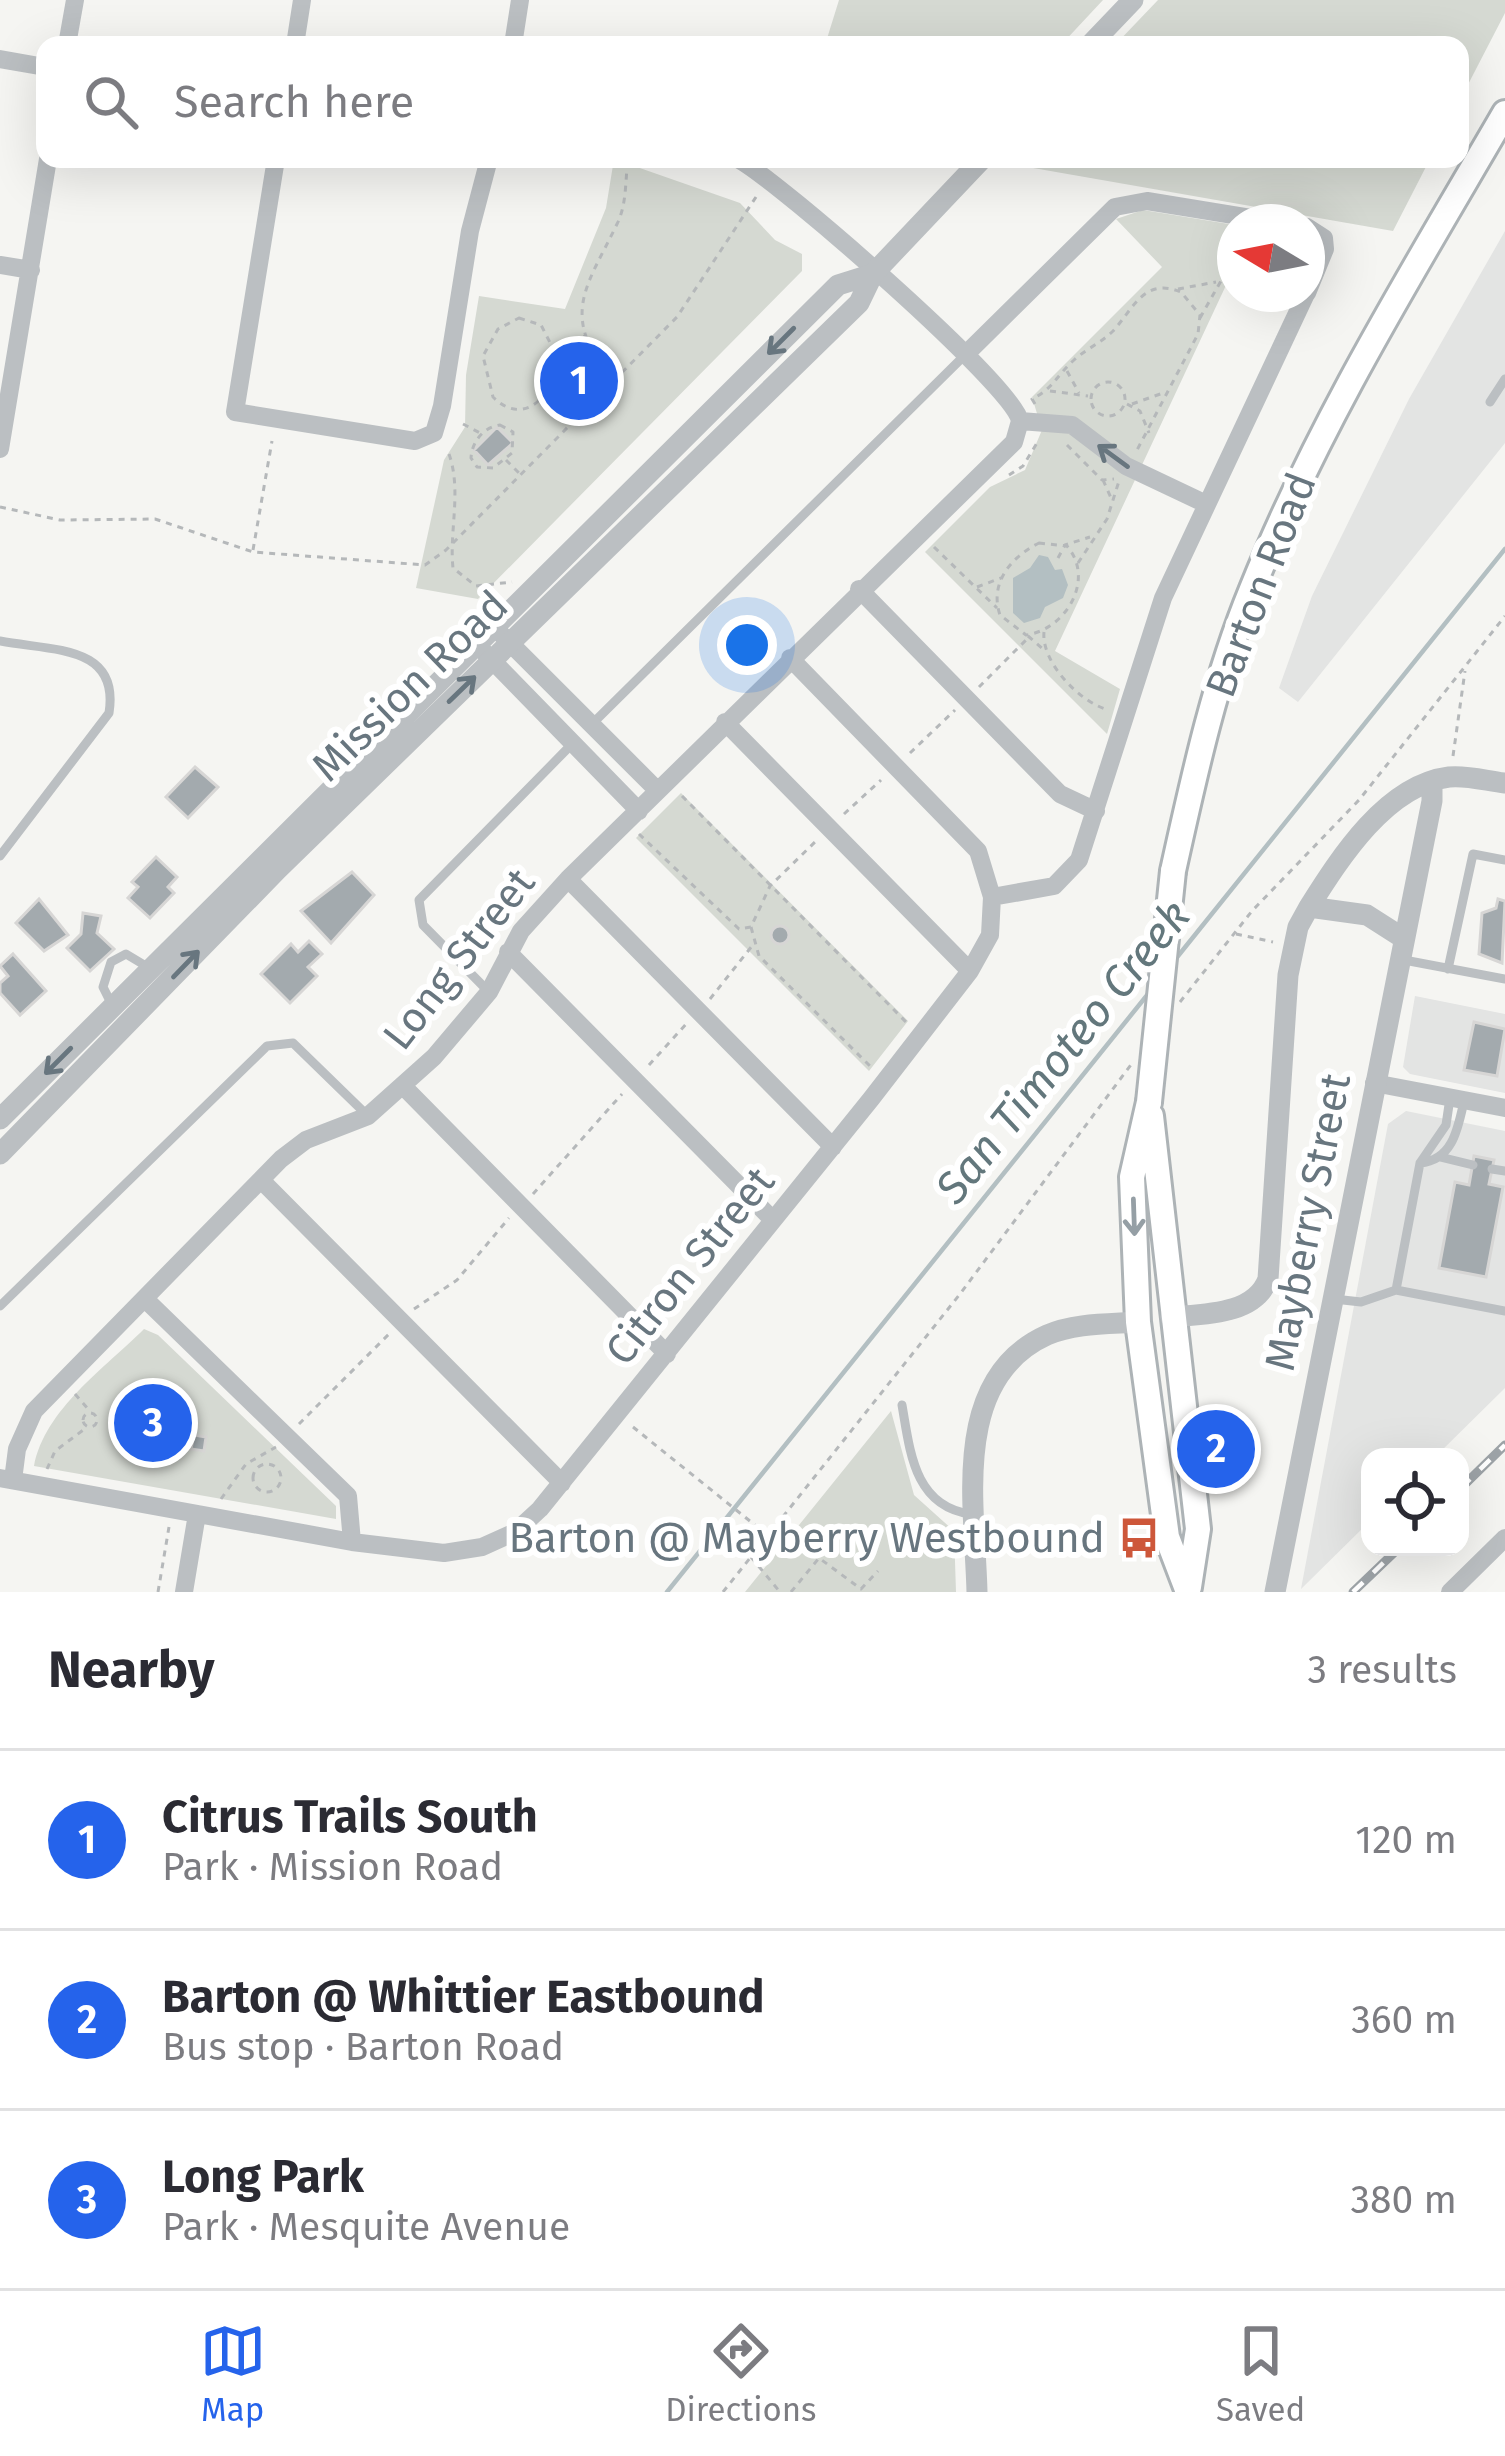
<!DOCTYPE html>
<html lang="en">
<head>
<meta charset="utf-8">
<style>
	:root { --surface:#fff; --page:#f2f2f3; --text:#2b2b33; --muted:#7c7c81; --line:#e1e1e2; --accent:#2563eb }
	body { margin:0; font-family:"Fira Sans",sans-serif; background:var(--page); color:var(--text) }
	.controls { position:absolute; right:36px; bottom:36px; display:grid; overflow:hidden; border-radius:24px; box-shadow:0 12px 48px #0002 }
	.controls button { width:108px; height:108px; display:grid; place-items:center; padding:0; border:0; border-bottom:3px solid var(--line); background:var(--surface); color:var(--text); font:60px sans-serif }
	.compass { position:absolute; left:1217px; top:204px; width:108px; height:108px; border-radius:50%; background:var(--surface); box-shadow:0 12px 48px #0002; rotate:280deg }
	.you { position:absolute; left:747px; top:645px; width:42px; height:42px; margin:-30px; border:9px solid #fff; border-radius:50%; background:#1a73e8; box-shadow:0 0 0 18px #1a73e833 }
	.badge { display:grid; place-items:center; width:78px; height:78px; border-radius:50%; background:var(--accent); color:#fff; font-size:39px; font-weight:700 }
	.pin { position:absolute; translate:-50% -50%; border:6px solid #fff; box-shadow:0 3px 12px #0006 }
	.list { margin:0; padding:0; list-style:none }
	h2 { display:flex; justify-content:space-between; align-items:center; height:156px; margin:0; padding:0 48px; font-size:51px }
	h2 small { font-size:39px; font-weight:400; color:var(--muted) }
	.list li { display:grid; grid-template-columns:78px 1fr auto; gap:36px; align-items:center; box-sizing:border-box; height:180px; padding:0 48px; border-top:3px solid var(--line) }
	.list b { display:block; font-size:45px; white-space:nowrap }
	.list p { margin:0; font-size:39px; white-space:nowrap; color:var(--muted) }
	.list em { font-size:39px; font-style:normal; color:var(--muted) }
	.icon { flex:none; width:66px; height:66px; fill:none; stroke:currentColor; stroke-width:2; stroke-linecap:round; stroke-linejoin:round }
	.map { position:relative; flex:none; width:1505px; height:1592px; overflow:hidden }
	.search { position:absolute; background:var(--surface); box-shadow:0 12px 48px #0002; left:36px; right:36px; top:36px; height:132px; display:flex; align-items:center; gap:30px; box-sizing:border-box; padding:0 42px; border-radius:24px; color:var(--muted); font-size:45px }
	.sheet { height:696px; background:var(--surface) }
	nav { display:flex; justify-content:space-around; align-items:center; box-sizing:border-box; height:168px; border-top:3px solid var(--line); background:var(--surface); font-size:33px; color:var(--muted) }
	nav a { display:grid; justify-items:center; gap:6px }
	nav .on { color:var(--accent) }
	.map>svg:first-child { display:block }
	.built { fill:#e3e4e3 }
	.green { fill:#d5d9d2 }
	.water { fill:#b3bfc2 }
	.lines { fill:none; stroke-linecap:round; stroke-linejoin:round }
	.stream { stroke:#b3bfc2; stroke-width:4.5 }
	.building { fill:#a3aaae; stroke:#d7d6d5; stroke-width:3 }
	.secondary-casing { stroke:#adb3b6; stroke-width:30 }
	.path { stroke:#b5b8ba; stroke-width:3; stroke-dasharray:6 6; stroke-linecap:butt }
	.service { stroke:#bbbfc2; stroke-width:9 }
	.minor { stroke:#bbbfc2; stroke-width:18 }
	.tertiary { stroke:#bbbfc2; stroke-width:21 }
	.secondary { stroke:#fff; stroke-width:24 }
	.rail-casing { stroke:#9da3a7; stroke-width:9 }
	.rail { stroke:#fff; stroke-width:4.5; stroke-dasharray:14; stroke-linecap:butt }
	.secondary-bridge-casing { stroke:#adb3b6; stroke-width:30; stroke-linecap:butt }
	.secondary-bridge { stroke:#fff; stroke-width:24 }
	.oneway { stroke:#68767f }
	.oneway2 { stroke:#959fa5 }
	.labels { text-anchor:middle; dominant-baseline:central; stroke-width:12; stroke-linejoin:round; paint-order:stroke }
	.street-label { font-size:42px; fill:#68767f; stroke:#fff }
	.poi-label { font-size:42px; fill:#68767f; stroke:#fff; text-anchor:end }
	.water-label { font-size:45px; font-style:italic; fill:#63777c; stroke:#fff }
</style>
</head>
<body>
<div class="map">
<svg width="1505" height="1592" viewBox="0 0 1505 1592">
	<rect width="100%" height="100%" fill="#f5f5f2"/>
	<!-- built -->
	<path class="built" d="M1505,231V443L1298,702L1279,688L1312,596L1409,399Z
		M1415,996L1505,1014V1093L1410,1074L1403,1067Z
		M1406,1111L1505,1131V1388L1435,1457H1370V1521L1301,1589L1388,1124Z"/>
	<!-- green -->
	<path class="green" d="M839,0H1103L1061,45H825Z
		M1158,0H1505V13L1460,100V45H1115Z
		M614,159L740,203L775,240L802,254V271L478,599L416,588L444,460L465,427L466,375L479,296L565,309L606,208Z
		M1014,159H1430L1393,231L1010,164Z
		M1143,210L1235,225V266L1055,651L1120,689L1107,734L925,552L990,487L1025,470L1042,430L1032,397L1162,267L1116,219Z
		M681,793L908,1021L869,1071L636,838Z
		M144,1329L158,1335L336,1506V1519L34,1466C45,1409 105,1368 144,1329Z
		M891,1411L914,1495L954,1531L956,1592H745Z"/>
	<!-- water -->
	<path class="water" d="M1039,555L1048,557L1055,570L1062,569L1068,585L1063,598L1045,607L1040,618L1024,623L1013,613V578L1030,568Z"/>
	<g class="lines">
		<!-- stream -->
		<path class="stream" d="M1174,961L1505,549
			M667,1592L1152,989"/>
	</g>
	<!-- building -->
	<path class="building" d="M497,427L513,443L488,465L474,450Z
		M195,767L218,787L188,818L166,797Z
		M156,857L177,877L168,887L174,893L150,918L128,898L138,887L132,882Z
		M352,872L374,895L331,943L301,911Z
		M39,899L68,935L44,951L16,923Z
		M1498,899L1505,901L1502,963L1479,954L1482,913L1496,908Z
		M83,913L101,916L97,933L114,949L90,971L67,948L81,934Z
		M771 935a9 9 0 1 1 18 0a9 9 0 1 1-18 0Z
		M309,941L322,954L308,967L317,976L290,1003L261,974L291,944L298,952Z
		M13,954L46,991L20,1015L0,993V983L8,976L0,966Z
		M1474,1022L1505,1029L1497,1076L1464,1070Z
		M1474,1156L1494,1160L1489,1184L1503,1187L1486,1277L1439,1268L1455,1182L1469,1185Z
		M194,1435L206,1437L204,1451L191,1449Z"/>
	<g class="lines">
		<!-- secondary casing -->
		<g class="secondary-casing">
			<path id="secondary" d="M1173,871C1194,776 1215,679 1252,589C1319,422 1415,268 1505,113
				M1149,1102L1132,1177L1138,1322L1167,1537L1188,1592
				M1151,1116L1198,1529L1189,1587"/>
		</g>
		<!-- path -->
		<path class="path" d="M1178,289L1216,282
			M519,318L541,325L558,358C555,393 525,429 493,397L483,356L498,329Z
			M1200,318L1235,256
			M570,356L586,334
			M560,358L597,363
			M1067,371L1079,393
			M612,379C558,315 588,285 617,224C627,204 625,181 628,159
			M1091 399a17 17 0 1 1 34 0a17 17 0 1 1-34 0Z
			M1050,391L1088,396
			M1035,404L1032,399C1053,389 1057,375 1074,360C1086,349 1101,343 1113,331C1134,308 1144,277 1181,292L1200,315L1198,334L1136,452
			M1127,404L1140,411L1149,433
			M1132,404L1163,393
			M463,424L482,434
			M500,425L513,432L512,453L493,468L477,467L471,458C472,441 484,427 500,425Z
			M1067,445L1102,480L1114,479
			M449,454C462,491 449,531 453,568L476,586L512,582
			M506,460L519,473
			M1009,475L1023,466L1037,443
			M1103,480L1111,498
			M0,507L60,520L155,519L253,552L425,565L446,550L677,317L756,197
			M1039,543L1067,546C1096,580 1065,630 1026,635L1000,615C989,583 1011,557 1039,543Z
			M934,547L997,608
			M253,550L272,441
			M1058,558L1065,545L1090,537
			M1078,563L1107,519L1119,481
			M977,587L1001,578
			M1044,632C1041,662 1080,703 1109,710
			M1028,636L1043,649
			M979,687L1029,637
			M910,753L955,710
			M1453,756L1465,671
			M682,796L907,1023
			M844,814L881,780
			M639,834L739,929L751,927L770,886L815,842
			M751,927L759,956L872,1068
			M1236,934L1273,942
			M710,999L752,946
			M1180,1002L1252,911L1359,800L1505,616
			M649,1065L687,1023
			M533,1194L622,1094
			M414,1309L457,1280L509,1218
			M75,1394L88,1409
			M83 1420a7 7 0 1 1 14 0a7 7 0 1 1-14 0Z
			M299,1424L390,1333
			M633,1427L766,1534
			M253 1478a14 14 0 1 1 28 0a14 14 0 1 1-28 0Z
			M47,1469L55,1451L86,1428
			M221,1499L246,1464L276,1447
			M751,1557L780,1592
			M158,1592L169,1527
			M723,1592L960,1294L1133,1062
			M791,1592L819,1558L861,1589L878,1571"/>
		<!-- service -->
		<path class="service" d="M1490,402L1505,379
			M0,641C51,651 120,644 109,713L0,856
			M591,725L965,355
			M1404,960L1505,979
			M1448,969L1473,854L1505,860
			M489,992L423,925L419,900L573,743
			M113,1007L103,987L111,962L126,954L151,969
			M1440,1157L1473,1165
			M1420,1163C1453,1160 1458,1128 1464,1101
			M1492,1169L1505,1171
			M1396,1290L1420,1163L1446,1125L1450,1098
			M1334,1299L1361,1302L1396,1290L1505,1311
			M0,1306L267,1046L293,1043L368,1116
			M902,1405C910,1451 914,1506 970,1514"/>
		<!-- minor -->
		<path class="minor" d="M67,45L75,0
			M295,45L302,0
			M513,45L520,0
			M0,59L45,67
			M276,159L235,412L415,441L434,433L442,406L470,231L489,159
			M738,159C780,182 1013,385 1020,421
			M1307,227L1324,238L1325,249L1307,293
			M0,265L31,270
			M965,355L1115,207L1147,201L1276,222
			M1020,421L1072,425L1126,466L1206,504
			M0,449L48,159
			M859,589L1060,794L1096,811
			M500,633L658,791
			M483,651L639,811
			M725,722L970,971
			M568,879L833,1147
			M992,897L1054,886L1079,860L1163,598L1306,294
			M508,952L773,1220
			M1374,1083L1505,1108
			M403,1086L667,1354
			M261,1180L562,1483
			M145,1299L348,1496L352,1542
			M0,1478L352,1542L444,1553L482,1547L515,1532L540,1509L871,1099L970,971L990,935L992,897L978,851L790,658
			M13,1480L17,1449L34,1411L281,1159L306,1140L368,1116L434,1057L489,992L521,931L568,879L1014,442L1020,421
			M184,1592L197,1514
			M1450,1592L1505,1538"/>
		<!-- tertiary -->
		<path class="tertiary" d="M1090,45L1133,0
			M1309,907C1340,858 1386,785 1449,777C1467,775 1487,781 1505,783
			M0,1119L838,285L873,274
			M0,1154L278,869L859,303L873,274L982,159
			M1171,1317C1204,1314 1255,1315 1268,1279L1288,975L1298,927L1309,907L1367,915L1403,938
			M977,1592C975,1505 950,1379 1047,1335C1074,1323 1109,1324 1138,1322
			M1275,1592L1432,801V781"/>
		<!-- secondary -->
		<use href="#secondary" class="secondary"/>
		<!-- rail casing -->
		<g class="rail-casing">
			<path id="rail" d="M1460,1489L1505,1445
				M1353,1592L1400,1547"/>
		</g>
		<!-- rail -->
		<use href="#rail" class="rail"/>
		<!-- secondary-bridge casing -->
		<g class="secondary-bridge-casing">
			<path id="secondary-bridge" d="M1149,1102L1173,871"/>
		</g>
		<!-- secondary-bridge -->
		<use href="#secondary-bridge" class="secondary-bridge"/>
	</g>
	<!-- one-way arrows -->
	<defs><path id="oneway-shaft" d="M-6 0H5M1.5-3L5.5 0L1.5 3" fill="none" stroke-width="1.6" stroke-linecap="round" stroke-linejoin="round" transform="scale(3)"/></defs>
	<g class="oneway">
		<use href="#oneway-shaft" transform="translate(781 341) rotate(135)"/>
		<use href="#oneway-shaft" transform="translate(1113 456) rotate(-144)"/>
		<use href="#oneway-shaft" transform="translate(462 689) rotate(-44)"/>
		<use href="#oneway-shaft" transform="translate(186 964) rotate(-46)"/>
		<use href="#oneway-shaft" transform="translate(58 1061) rotate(135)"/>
	</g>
	<use class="oneway2" href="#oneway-shaft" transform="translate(1134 1217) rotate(88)"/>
	<!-- icons -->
	<defs>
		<g id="bus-bare" transform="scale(3.24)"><path d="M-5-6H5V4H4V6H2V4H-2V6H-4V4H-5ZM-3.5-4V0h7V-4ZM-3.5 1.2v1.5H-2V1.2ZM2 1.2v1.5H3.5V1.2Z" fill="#cd573a" stroke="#fff" stroke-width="2.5" paint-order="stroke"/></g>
	</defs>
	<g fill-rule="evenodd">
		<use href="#bus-bare" x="1139" y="1538"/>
	</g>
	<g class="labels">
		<!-- street labels -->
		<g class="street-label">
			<text transform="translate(1261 585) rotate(-69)">Barton Road</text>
			<text transform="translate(410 686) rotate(-44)">Mission Road</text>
			<text transform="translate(459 959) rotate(-52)">Long Street</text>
			<text transform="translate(1308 1222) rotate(-79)">Mayberry Street</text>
			<text transform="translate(690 1266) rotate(-51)">Citron Street</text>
		</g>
		<!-- poi labels -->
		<g class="poi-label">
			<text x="1105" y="1538">Barton @ Mayberry Westbound</text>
		</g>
		<!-- water labels -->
		<g class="water-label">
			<text transform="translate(1063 1052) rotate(-51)">San Timoteo Creek</text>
		</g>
	</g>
</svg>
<div class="controls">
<button><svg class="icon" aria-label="locate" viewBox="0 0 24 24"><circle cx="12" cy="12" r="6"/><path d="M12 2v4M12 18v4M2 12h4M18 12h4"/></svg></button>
</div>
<svg class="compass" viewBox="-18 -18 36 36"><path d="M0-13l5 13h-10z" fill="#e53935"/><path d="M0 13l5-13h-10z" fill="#7c7c81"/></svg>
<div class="you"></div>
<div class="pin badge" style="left:579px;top:381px">1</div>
<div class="pin badge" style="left:1216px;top:1449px">2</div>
<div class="pin badge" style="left:153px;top:1423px">3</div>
<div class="search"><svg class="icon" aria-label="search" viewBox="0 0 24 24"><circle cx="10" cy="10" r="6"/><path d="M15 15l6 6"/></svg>Search here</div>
</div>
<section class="sheet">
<h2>Nearby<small>3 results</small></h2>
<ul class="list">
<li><span class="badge">1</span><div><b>Citrus Trails South</b><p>Park · Mission Road</p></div><em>120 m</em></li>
<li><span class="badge">2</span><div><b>Barton @ Whittier Eastbound</b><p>Bus stop · Barton Road</p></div><em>360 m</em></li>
<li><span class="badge">3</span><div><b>Long Park</b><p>Park · Mesquite Avenue</p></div><em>380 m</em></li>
</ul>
</section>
<nav>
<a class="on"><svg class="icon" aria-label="map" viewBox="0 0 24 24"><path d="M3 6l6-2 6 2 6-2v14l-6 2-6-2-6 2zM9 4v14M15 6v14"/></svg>Map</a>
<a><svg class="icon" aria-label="directions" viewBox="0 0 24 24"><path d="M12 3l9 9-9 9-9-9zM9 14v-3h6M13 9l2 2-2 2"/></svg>Directions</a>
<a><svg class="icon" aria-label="saved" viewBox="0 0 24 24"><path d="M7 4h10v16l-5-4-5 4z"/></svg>Saved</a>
</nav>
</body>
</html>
